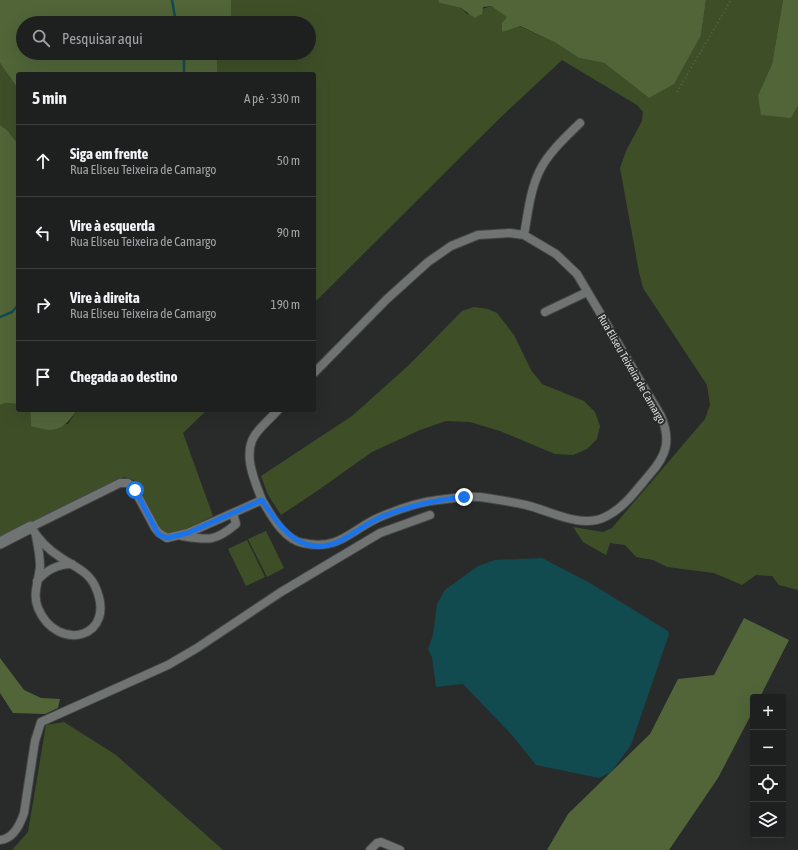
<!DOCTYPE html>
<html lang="pt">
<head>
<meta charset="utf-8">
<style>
	:root { --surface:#1e2020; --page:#2b2d2d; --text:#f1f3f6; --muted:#a1a3a5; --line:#3c3e3e }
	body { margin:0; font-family:"Asap Condensed",sans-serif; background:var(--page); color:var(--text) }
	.controls { position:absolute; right:12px; bottom:12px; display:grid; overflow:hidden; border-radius:4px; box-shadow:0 4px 16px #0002 }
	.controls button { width:36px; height:36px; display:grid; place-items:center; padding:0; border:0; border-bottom:1px solid var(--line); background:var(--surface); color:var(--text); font:20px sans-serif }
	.stop { position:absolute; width:12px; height:12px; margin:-9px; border:3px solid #1a73e8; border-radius:50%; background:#fff }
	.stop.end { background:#1a73e8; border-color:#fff; box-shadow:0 1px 4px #0008 }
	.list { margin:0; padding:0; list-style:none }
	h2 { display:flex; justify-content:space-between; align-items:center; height:52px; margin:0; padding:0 16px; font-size:17px }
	h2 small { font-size:13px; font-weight:400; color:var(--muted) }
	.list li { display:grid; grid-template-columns:26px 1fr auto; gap:12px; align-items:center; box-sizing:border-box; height:72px; padding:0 16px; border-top:1px solid var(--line) }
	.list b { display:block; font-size:15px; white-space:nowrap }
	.list p { margin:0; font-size:13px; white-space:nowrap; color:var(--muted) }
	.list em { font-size:13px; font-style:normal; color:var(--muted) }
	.icon { flex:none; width:22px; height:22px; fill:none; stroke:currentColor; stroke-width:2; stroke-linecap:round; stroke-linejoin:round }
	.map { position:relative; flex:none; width:798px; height:850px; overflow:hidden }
	.search { position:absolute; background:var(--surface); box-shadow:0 4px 16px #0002; left:16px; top:16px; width:300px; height:44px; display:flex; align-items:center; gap:10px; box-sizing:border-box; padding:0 14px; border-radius:22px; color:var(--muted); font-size:15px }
	.panel { position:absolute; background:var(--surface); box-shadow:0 4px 16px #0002; left:16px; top:72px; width:300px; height:340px; border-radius:4px }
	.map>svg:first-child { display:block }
	.green { fill:#3e4f28 }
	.forest { fill:#516539 }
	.water { fill:#124b4f }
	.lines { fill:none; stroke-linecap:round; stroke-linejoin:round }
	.stream { stroke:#124b4f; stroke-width:2.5 }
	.street-casing { stroke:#454746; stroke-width:10 }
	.secondary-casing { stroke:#454746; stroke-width:13 }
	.path { stroke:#5e6160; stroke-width:1.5; stroke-dasharray:1 3; stroke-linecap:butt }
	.street { stroke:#6f7371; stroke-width:8 }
	.secondary { stroke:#6f7371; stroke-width:11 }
	.route { stroke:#1a73e8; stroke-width:5 }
	.labels { text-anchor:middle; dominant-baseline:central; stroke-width:4; stroke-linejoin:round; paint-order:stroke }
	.street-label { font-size:11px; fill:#d8dad9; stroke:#282b2a }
</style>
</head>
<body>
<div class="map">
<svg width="798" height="850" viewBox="0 0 798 850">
	<rect width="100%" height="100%" fill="#282b2a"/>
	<!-- green -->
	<path class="green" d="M231,0H438L439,3L461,8L467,14L491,6L508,17L506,20L556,43L579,58L604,63L649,98L701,35L706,0H783L772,64L758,95L791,118L798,106V590L779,585L772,576L756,575L742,585L714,573L667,567L653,560L636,557L625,545L610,543L606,555L583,542L573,527L603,532L612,528L705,419L710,405L707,385L643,288L639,272L620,168L626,151L642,121L643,112L637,105L562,60L501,117L314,303V74H217V53H309V23H231Z
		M0,63L18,89V144L7,130L0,125Z
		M474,307L488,309L497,313L514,335L531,370L542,384L584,401L595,412L600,426L597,439L587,449L573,455L555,454L500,431L470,422L446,421L420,430L372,452L317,491L281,515L268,495L261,476L352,416L409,365L462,311Z
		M5,403L18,404V410H30L31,426L68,424L77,410H207L183,433L213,516L176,534L164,533L157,525L134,480L124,477L0,539V405Z
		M266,531L284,568L267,577L248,539Z
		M247,540L265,577L246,586L228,549Z
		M64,722L116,755L223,850H12L28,832L46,725Z"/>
	<!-- forest -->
	<path class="forest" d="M0,0H231V23H23V53H217V74H18V89L0,63Z
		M438,0H706L701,35L674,84L649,98L604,63L579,58L556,43L520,26L502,32V23L507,17L491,6L483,7L482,14L475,18L461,8L439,3Z
		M783,0H798V106L791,118L761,115L758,95L772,64Z
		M0,125L7,130L18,144V404L5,403L0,405Z
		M30,410H77C62,431 56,433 31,426Z
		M744,618L789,640L760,697H753V711L718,778L669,850H547L568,814L650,734L678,679L714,675Z
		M0,658L24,690L41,698L60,699L58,708L45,714L13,713L0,693Z"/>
	<!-- water -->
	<path class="water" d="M542,558L590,583L668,631L669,634L631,745L611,772L599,778L536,765L511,734L463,684L436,687L432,657L428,649L433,635L437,604L445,590L478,566L495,560Z"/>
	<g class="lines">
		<!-- stream -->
		<path class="stream" d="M172,0L176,23
			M184,53V74
			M0,317L12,312L18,305"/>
		<!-- street casing -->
		<g class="street-casing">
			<path id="street" d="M524,235C528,213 530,190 540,170C549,152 566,137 580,123
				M545,312L587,292
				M262,500C255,482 242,454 255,435C261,426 271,418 278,410
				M36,536C38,546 40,556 40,566C39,581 32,594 38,608C57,654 119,638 95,586C88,571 73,566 60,557C49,550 38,539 31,527L120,483H128L133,487L155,528L159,533L167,538L188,533L262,500C271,515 284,540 303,543C340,551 350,530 380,517C399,509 419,502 438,500C454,498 471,495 487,498C500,500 513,502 526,505C551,511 582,530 607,516C625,507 637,489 650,474C667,455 671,440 661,416L577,274L556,254L524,235L510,233L478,235L451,246L428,262L387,299L314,373
				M182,536C208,540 215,542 236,524L233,513
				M37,581C46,570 59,564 72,564
				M0,840C13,839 20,825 24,813L35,741L41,722L168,665L197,648L281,592L380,533L430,515
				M370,850L377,843L381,842L400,850"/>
		</g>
		<!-- secondary casing -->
		<g class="secondary-casing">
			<path id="secondary" d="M0,543L31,527"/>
		</g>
		<!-- path -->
		<path class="path" d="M677,92L731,0"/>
		<!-- street -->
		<use href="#street" class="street"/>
		<!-- secondary -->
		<use href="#secondary" class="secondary"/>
	</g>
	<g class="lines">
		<!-- route -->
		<path class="route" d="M135,490L155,528L158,534L167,538L188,533L262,500C280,529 304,560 342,540C355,533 367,523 381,517C408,506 435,500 464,497"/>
	</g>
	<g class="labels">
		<!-- street labels -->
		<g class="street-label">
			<text transform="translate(632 369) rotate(60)">Rua Eliseu Teixeira de Camargo</text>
		</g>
	</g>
</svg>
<div class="controls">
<button>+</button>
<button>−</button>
<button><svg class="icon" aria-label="locate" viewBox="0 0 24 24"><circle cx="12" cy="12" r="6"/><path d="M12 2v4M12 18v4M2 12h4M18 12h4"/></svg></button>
<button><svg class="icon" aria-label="layers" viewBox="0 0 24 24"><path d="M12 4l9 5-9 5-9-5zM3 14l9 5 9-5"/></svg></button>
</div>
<div class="stop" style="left:135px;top:490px"></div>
<div class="stop end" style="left:464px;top:497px"></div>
<div class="search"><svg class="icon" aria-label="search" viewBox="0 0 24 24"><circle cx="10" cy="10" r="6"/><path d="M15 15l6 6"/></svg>Pesquisar aqui</div>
<section class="panel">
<h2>5 min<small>A pé · 330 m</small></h2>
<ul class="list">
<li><svg class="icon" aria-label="ahead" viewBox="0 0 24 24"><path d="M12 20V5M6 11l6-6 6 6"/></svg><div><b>Siga em frente</b><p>Rua Eliseu Teixeira de Camargo</p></div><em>50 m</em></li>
<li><svg class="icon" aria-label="left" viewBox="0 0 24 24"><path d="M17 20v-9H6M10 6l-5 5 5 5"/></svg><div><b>Vire à esquerda</b><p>Rua Eliseu Teixeira de Camargo</p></div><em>90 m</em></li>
<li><svg class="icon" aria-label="right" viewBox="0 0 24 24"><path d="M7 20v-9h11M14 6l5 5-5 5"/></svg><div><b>Vire à direita</b><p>Rua Eliseu Teixeira de Camargo</p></div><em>190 m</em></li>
<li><svg class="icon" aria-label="arrive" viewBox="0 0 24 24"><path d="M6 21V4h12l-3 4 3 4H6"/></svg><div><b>Chegada ao destino</b></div></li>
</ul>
</section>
</div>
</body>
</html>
